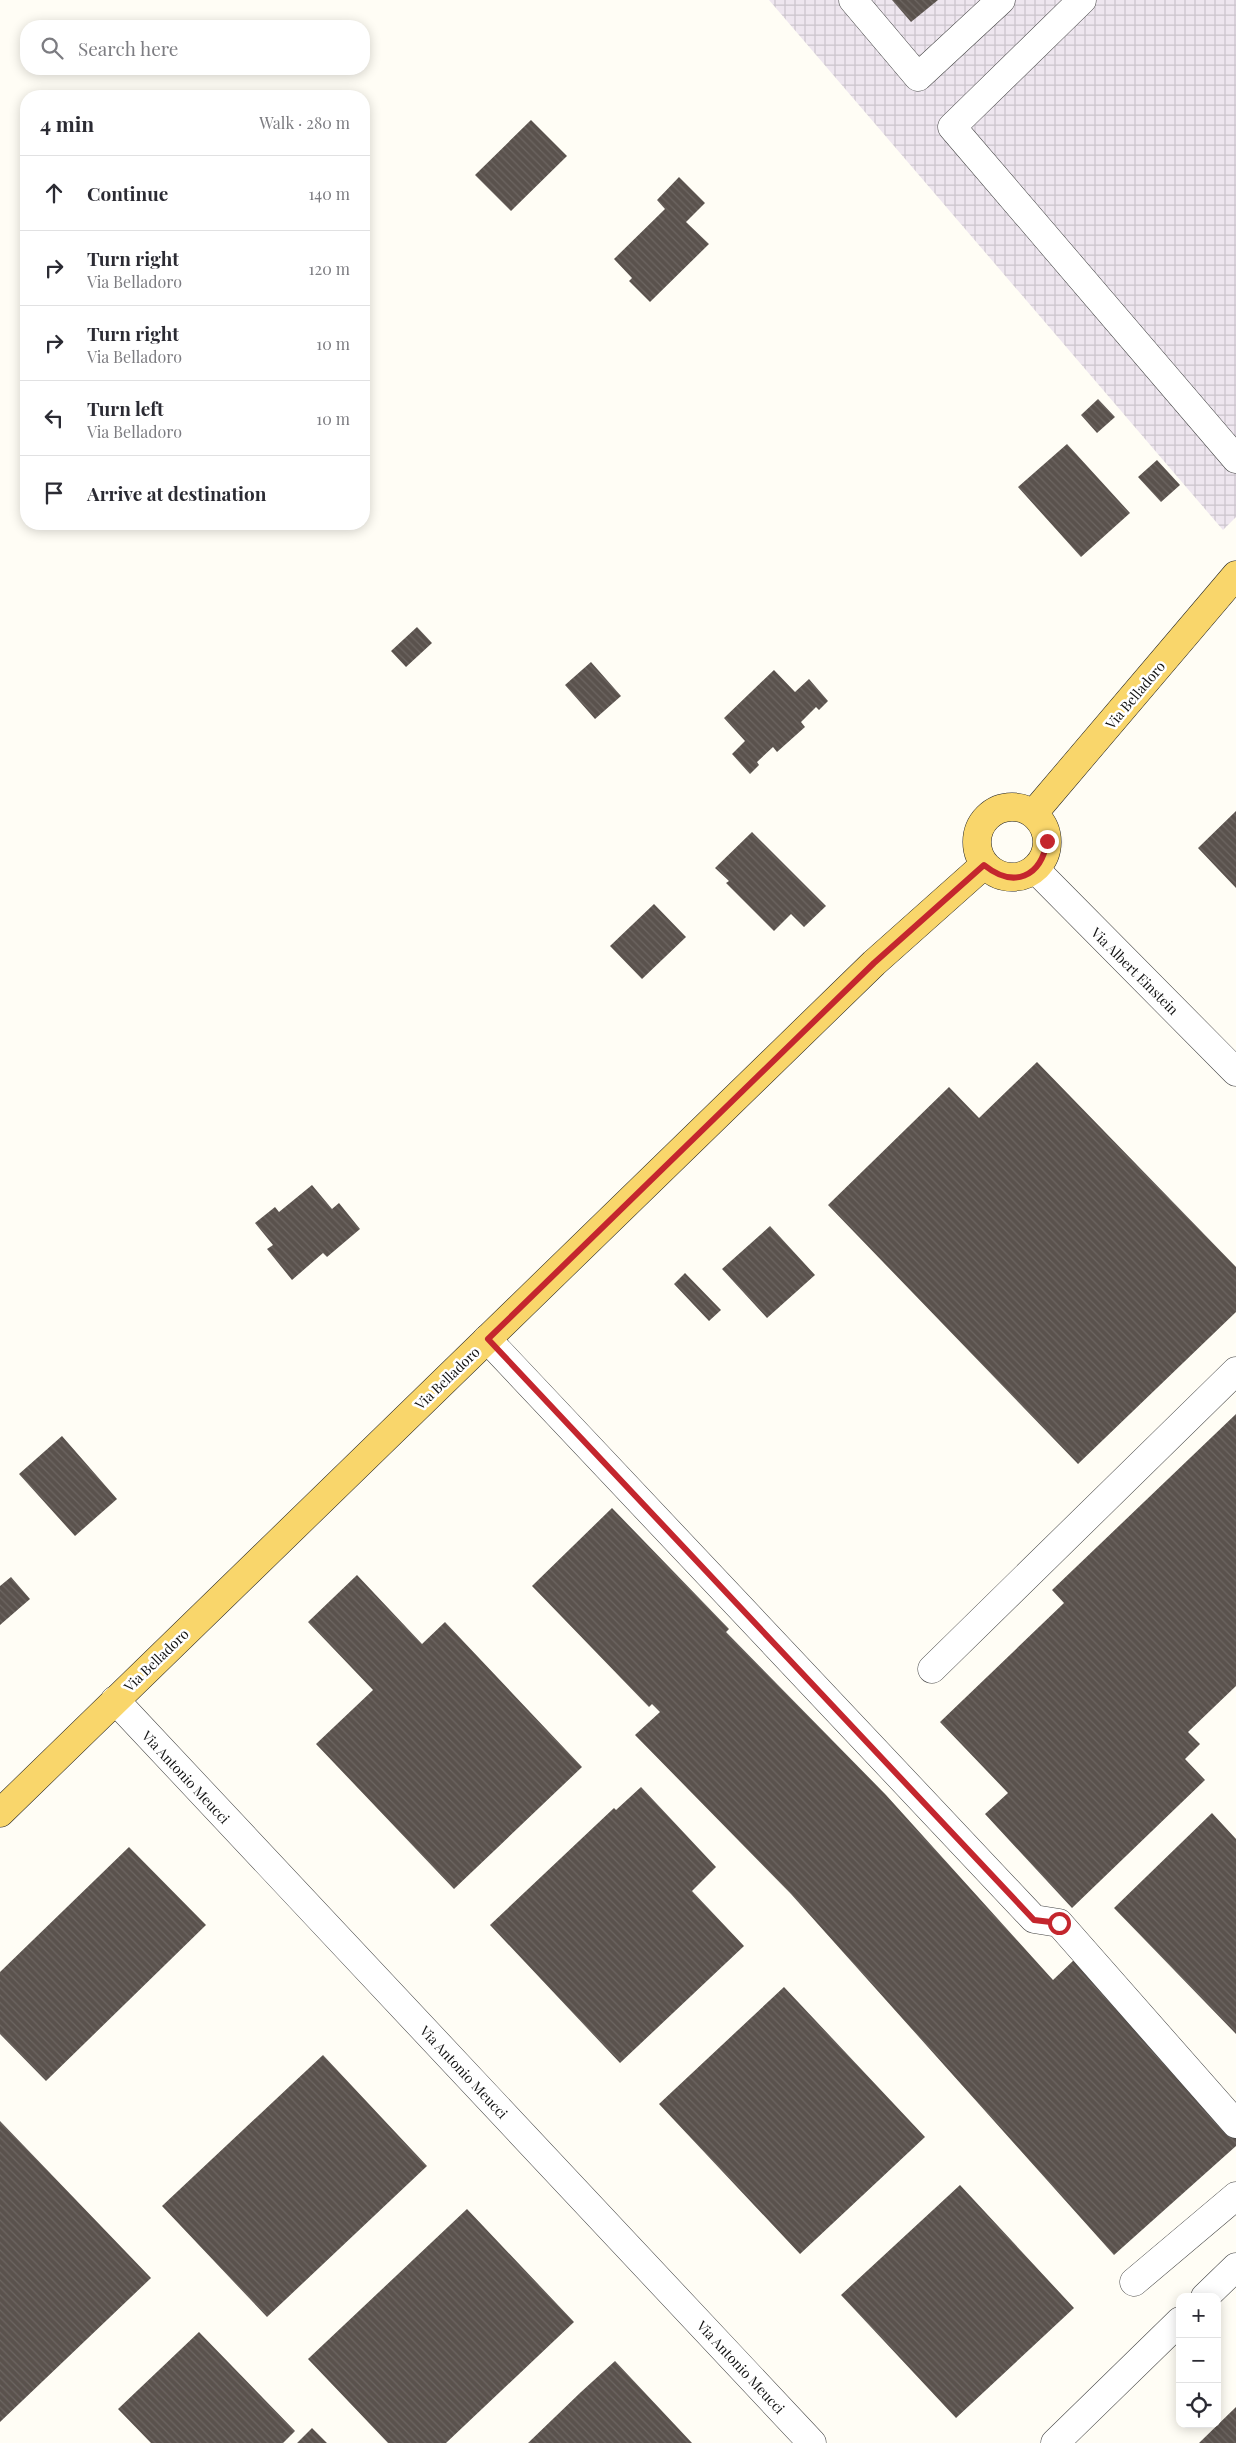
<!DOCTYPE html>
<html lang="en">
<head>
<meta charset="utf-8">
<style>
	:root { --surface:#fff; --page:#f2f2f3; --text:#2b2b33; --muted:#7c7c81; --line:#e1e1e2 }
	body { margin:0; font-family:"Playfair Display",serif; background:var(--page); color:var(--text) }
	.controls { position:absolute; right:15px; bottom:15px; display:grid; overflow:hidden; border-radius:10px; box-shadow:0 2px 12px #0003 }
	.controls button { width:45px; height:45px; display:grid; place-items:center; padding:0; border:0; border-bottom:1px solid var(--line); background:var(--surface); color:var(--text); font:25px sans-serif }
	.stop { position:absolute; width:15px; height:15px; margin:-11px; border:4px solid #c4262e; border-radius:50%; background:#fff }
	.stop.end { background:#c4262e; border-color:#fff; box-shadow:0 1px 5px #0008 }
	.list { margin:0; padding:0; list-style:none }
	h2 { display:flex; justify-content:space-between; align-items:center; height:65px; margin:0; padding:0 20px; font-size:21px }
	h2 small { font-size:16px; font-weight:400; color:var(--muted) }
	.list li { display:grid; grid-template-columns:32px 1fr auto; gap:15px; align-items:center; box-sizing:border-box; height:75px; padding:0 20px; border-top:1px solid var(--line) }
	.list b { display:block; font-size:19px; white-space:nowrap }
	.list p { margin:0; font-size:16px; white-space:nowrap; color:var(--muted) }
	.list em { font-size:16px; font-style:normal; color:var(--muted) }
	.icon { flex:none; width:28px; height:28px; fill:none; stroke:currentColor; stroke-width:2; stroke-linecap:round; stroke-linejoin:round }
	.map { position:relative; flex:none; width:1236px; height:2443px; overflow:hidden }
	.search { position:absolute; background:var(--surface); box-shadow:0 2px 12px #0003; left:20px; top:20px; width:350px; height:55px; display:flex; align-items:center; gap:12px; box-sizing:border-box; padding:0 18px; border-radius:20px; color:var(--muted); font-size:19px }
	.panel { position:absolute; background:var(--surface); box-shadow:0 2px 12px #0003; left:20px; top:90px; width:350px; height:440px; border-radius:20px }
	.map>svg:first-child { display:block }
	.industrial { fill:url(#industrial-grid) }
	.building { fill:url(#building-back-hatch) }
	.lines { fill:none; stroke-linecap:round; stroke-linejoin:round }
	.minor-casing { stroke:#444; stroke-width:29 }
	.major-casing { stroke:#222; stroke-width:29 }
	.minor { stroke:#fff; stroke-width:28 }
	.major { stroke:#f9d66b; stroke-width:28 }
	.route { stroke:#c4262e; stroke-width:6 }
	.labels { text-anchor:middle; dominant-baseline:central; stroke-width:5; stroke-linejoin:round; paint-order:stroke }
	.street-label { font-size:14px; fill:#111; stroke:#fff }
</style>
</head>
<body>
<div class="map">
<svg width="1236" height="2443" viewBox="0 0 1236 2443">
	<defs>
		<pattern id="industrial-grid" width="8" height="8" patternUnits="userSpaceOnUse" patternTransform="scale(1.25)"><rect width="8" height="8" fill="#eee6ef"/><path d="M0 4h8M4 0v8" fill="none" stroke="#cbc4cc"/></pattern>
		<pattern id="building-back-hatch" width="6" height="6" patternUnits="userSpaceOnUse" patternTransform="scale(1.25)"><rect width="6" height="6" fill="#5a524d"/><path d="M-1 5l2 2M0 0l6 6M5-1l2 2" fill="none" stroke="#6d6662"/></pattern>
	</defs>
	<rect width="100%" height="100%" fill="#fffdf5"/>
	<!-- industrial -->
	<path class="industrial" d="M769,0H1236V517L1223,530Z"/>
	<!-- building -->
	<path class="building" d="M892,0H938L911,22Z
		M531,120L567,156L511,211L475,175Z
		M679,177L705,203L686,222L709,244L650,302L629,281L632,278L614,259L665,209L657,200Z
		M1098,399L1115,417L1097,433L1081,415Z
		M1067,444L1130,513L1081,557L1018,487Z
		M1157,460L1180,485L1161,502L1138,477Z
		M417,627L432,643L406,667L391,651Z
		M591,662L621,696L595,719L565,685Z
		M774,670L795,692L809,679L828,701L819,710L816,707L801,722L805,727L777,752L773,747L757,762L759,765L750,774L732,754L745,741L724,718Z
		M1236,811V888L1198,848Z
		M752,832L826,906L804,927L791,914L774,931L726,883L729,881L715,868Z
		M654,904L686,937L642,979L610,946Z
		M1037,1062L1236,1267V1312L1078,1464L828,1205L949,1087L979,1118Z
		M312,1185L332,1209L339,1203L360,1229L327,1257L323,1253L292,1280L267,1249L273,1245L255,1223L275,1207L279,1212Z
		M770,1226L815,1275L767,1318L722,1269Z
		M685,1273L721,1310L709,1321L674,1284Z
		M1236,1414V1686L1188,1732L1200,1744L1185,1759L1205,1780L1072,1908L985,1814L1008,1793L940,1722L1064,1603L1052,1590Z
		M62,1436L117,1499L75,1536L19,1474Z
		M612,1508L729,1629L726,1632L886,1795L1053,1980L1075,1959L1236,2138V2146L1114,2255L791,1894L635,1735L660,1712L652,1704L649,1707L532,1586Z
		M357,1575L422,1644L445,1622L582,1767L454,1889L316,1744L373,1690L308,1622Z
		M11,1577L30,1599L0,1625V1586Z
		M641,1787L716,1867L692,1891L744,1946L620,2063L490,1925L614,1808L616,1810Z
		M1212,1813L1236,1839V2034L1114,1908Z
		M129,1847L206,1925L46,2081L0,2034V1972Z
		M784,1987L925,2137L800,2254L659,2104Z
		M323,2055L427,2166L267,2317L162,2206Z
		M0,2121L151,2278L0,2422Z
		M960,2185L1074,2308L956,2418L841,2295Z
		M467,2209L574,2322L446,2443H388L308,2359Z
		M199,2332L295,2431L283,2443H151L118,2409Z
		M615,2361L692,2443H528L581,2392Z
		M1236,2407V2443H1199Z
		M312,2428L327,2443H297Z"/>
	<g class="lines">
		<!-- minor casing -->
		<g class="minor-casing">
			<path id="minor" d="M853,0L918,77L1001,0
				M1082,0L952,127L1236,459
				M1035,869L1236,1072
				M487,1339L1034,1919L1059,1923L1236,2124
				M932,1669L1236,1371
				M115,1700L812,2443
				M1134,2282L1236,2196
				M1205,2297L1236,2267
				M1055,2443L1180,2321"/>
		</g>
		<!-- major casing -->
		<g class="major-casing">
			<path id="major" d="M977 842a35 35 0 1 1 70 0a35 35 0 1 1-70 0Z
				M1033,814L1236,575
				M0,1813L874,963L984,865"/>
		</g>
		<!-- minor -->
		<use href="#minor" class="minor"/>
		<!-- major -->
		<use href="#major" class="major"/>
	</g>
	<g class="lines">
		<!-- route -->
		<path class="route" d="M1047,841C1041,877 1014,889 984,865L874,963L488,1339L1034,1920L1059,1923"/>
	</g>
	<g class="labels">
		<!-- street labels -->
		<g class="street-label">
			<text transform="translate(1135 695) rotate(-50)">Via Belladoro</text>
			<text transform="translate(1135 971) rotate(45)">Via Albert Einstein</text>
			<text transform="translate(447 1378) rotate(-44)">Via Belladoro</text>
			<text transform="translate(156 1660) rotate(-44)">Via Belladoro</text>
			<text transform="translate(186 1777) rotate(47)">Via Antonio Meucci</text>
			<text transform="translate(464 2072) rotate(47)">Via Antonio Meucci</text>
			<text transform="translate(741 2367) rotate(47)">Via Antonio Meucci</text>
		</g>
	</g>
</svg>
<div class="controls">
<button>+</button>
<button>−</button>
<button><svg class="icon" aria-label="locate" viewBox="0 0 24 24"><circle cx="12" cy="12" r="6"/><path d="M12 2v4M12 18v4M2 12h4M18 12h4"/></svg></button>
</div>
<div class="stop" style="left:1059px;top:1923px"></div>
<div class="stop end" style="left:1047px;top:841px"></div>
<div class="search"><svg class="icon" aria-label="search" viewBox="0 0 24 24"><circle cx="10" cy="10" r="6"/><path d="M15 15l6 6"/></svg>Search here</div>
<section class="panel">
<h2>4 min<small>Walk · 280 m</small></h2>
<ul class="list">
<li><svg class="icon" aria-label="ahead" viewBox="0 0 24 24"><path d="M12 20V5M6 11l6-6 6 6"/></svg><div><b>Continue</b></div><em>140 m</em></li>
<li><svg class="icon" aria-label="right" viewBox="0 0 24 24"><path d="M7 20v-9h11M14 6l5 5-5 5"/></svg><div><b>Turn right</b><p>Via Belladoro</p></div><em>120 m</em></li>
<li><svg class="icon" aria-label="right" viewBox="0 0 24 24"><path d="M7 20v-9h11M14 6l5 5-5 5"/></svg><div><b>Turn right</b><p>Via Belladoro</p></div><em>10 m</em></li>
<li><svg class="icon" aria-label="left" viewBox="0 0 24 24"><path d="M17 20v-9H6M10 6l-5 5 5 5"/></svg><div><b>Turn left</b><p>Via Belladoro</p></div><em>10 m</em></li>
<li><svg class="icon" aria-label="arrive" viewBox="0 0 24 24"><path d="M6 21V4h12l-3 4 3 4H6"/></svg><div><b>Arrive at destination</b></div></li>
</ul>
</section>
</div>
</body>
</html>
